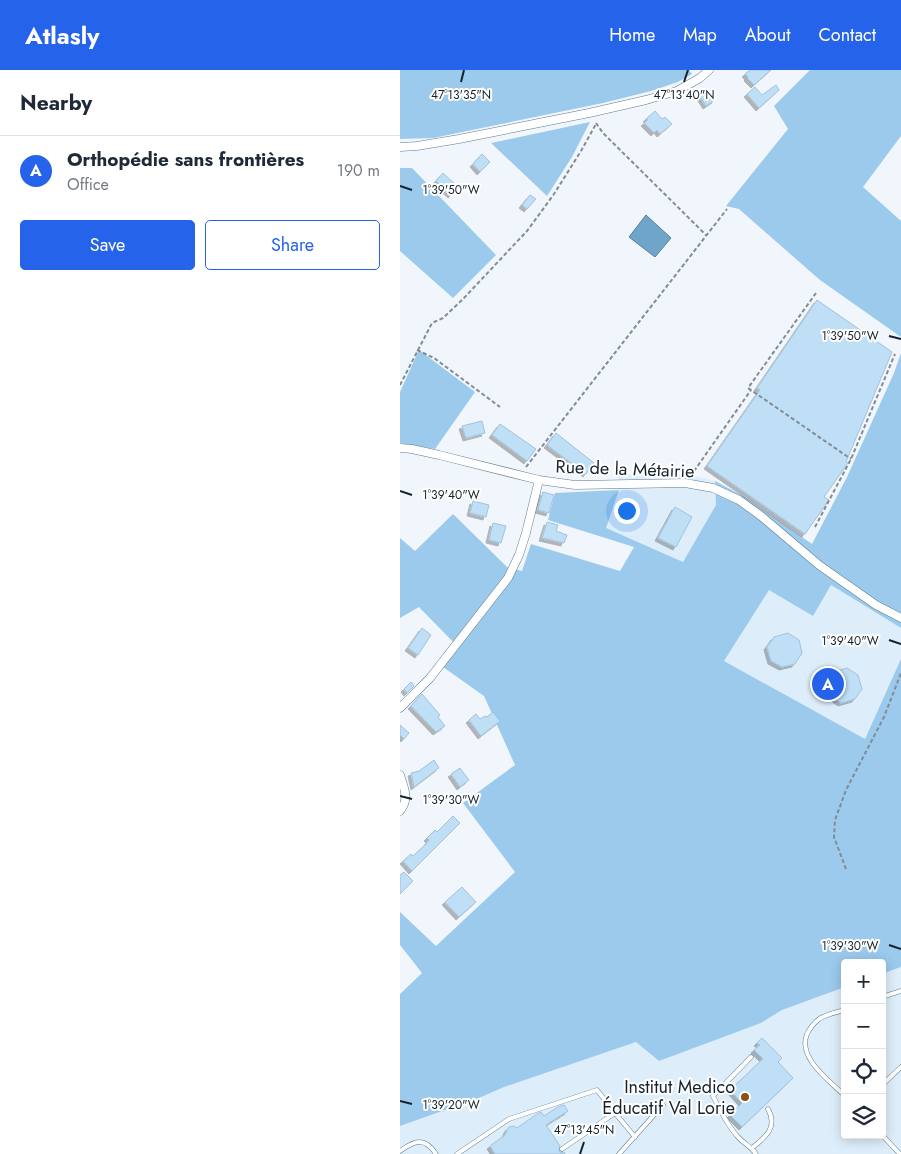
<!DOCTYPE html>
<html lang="en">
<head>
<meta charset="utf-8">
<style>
	:root { --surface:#fff; --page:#f2f2f3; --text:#1f2937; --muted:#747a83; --line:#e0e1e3; --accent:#2563eb }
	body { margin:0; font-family:Jost,sans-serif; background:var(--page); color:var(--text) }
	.controls { position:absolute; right:15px; bottom:15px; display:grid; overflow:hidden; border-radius:5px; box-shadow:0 2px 12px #0003 }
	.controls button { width:45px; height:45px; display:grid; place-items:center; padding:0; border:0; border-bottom:1px solid var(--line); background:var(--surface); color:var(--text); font:25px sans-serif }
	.you { position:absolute; left:226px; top:440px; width:18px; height:18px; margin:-12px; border:4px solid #fff; border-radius:50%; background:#1a73e8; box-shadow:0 0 0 8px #1a73e833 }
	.badge { display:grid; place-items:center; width:32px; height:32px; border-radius:50%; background:var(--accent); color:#fff; font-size:16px; font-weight:700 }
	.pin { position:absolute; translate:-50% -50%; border:2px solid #fff; box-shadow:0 1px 5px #0006 }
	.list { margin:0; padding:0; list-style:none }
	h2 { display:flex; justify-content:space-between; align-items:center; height:65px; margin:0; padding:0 20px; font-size:21px }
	h2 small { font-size:16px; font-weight:400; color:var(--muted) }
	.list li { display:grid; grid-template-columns:32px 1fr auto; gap:15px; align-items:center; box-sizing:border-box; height:70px; padding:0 20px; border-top:1px solid var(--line) }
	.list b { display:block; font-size:19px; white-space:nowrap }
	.list p { margin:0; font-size:16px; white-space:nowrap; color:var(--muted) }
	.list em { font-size:16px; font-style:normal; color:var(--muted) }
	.actions { display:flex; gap:10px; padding:15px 20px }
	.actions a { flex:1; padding:11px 0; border:1px solid var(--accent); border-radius:5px; text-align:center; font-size:18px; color:var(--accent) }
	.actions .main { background:var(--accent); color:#fff }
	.icon { flex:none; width:28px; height:28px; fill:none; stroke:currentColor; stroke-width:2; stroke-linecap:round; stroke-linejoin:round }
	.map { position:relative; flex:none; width:501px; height:1084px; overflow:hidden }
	header { display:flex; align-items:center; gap:30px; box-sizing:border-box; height:70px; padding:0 25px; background:var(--accent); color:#fff }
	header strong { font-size:24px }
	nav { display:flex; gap:28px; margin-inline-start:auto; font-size:18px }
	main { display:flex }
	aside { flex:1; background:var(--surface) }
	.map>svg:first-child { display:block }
	.built { fill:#ddeefa }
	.green { fill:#9bcaed }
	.water { fill:#70a5ca; stroke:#557e9b }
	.building { fill:#bfdff7; stroke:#a1c2db; filter:url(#shadow) }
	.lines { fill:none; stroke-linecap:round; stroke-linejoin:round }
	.lane-casing { stroke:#5c7b91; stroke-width:5 }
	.street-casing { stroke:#5c7b91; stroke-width:9 }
	.path { stroke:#838c93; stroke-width:2; stroke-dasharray:4 2.5; stroke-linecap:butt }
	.lane { stroke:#fff; stroke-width:4 }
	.street { stroke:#fff; stroke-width:8 }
	.ticks { fill:none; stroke:#16232c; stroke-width:2 }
	.poi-dot { fill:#8d5011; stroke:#fff; stroke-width:2 }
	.labels { text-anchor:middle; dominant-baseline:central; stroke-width:4; stroke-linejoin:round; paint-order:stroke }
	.street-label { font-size:18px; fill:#16232c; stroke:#fff }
	.poi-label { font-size:18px; fill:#16232c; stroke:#fff; text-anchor:end }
	.ticks-label { font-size:12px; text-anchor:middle; fill:#16232c; stroke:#fff; stroke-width:4; stroke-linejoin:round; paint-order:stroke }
</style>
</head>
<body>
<header>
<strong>Atlasly</strong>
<nav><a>Home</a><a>Map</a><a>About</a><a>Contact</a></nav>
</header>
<main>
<aside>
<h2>Nearby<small></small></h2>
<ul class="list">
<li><span class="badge">A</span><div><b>Orthopédie sans frontières</b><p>Office</p></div><em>190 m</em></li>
</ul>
<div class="actions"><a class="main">Save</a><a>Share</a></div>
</aside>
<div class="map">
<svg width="501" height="1084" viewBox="0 0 501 1084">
	<defs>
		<filter id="shadow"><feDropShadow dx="-3" dy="3" stdDeviation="0" flood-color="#0004"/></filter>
	</defs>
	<rect width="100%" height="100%" fill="#f0f6fb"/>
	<!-- built -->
	<path class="built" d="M285,404L315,411L316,435L283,492L205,458L219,421L218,405Z
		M431,515L501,558V589L466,670L324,591L369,520Z
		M501,897V1084H0V1056L79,1028L104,1017L236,972L259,991L361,953L382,940L445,917V1065H482V904Z"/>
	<!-- green -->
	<path class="green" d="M0,0H289L292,4L278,12L251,21L203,33L33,68L0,69Z
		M410,0H501V66L463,117L501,151V267L420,210L339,139L326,136L388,59L374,36Z
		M190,52L172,87L147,126L91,73Z
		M0,98H12L96,185L53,228L0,181Z
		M19,280L75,322L35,379L0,373V322Z
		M501,283V558L431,515L413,546L369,520L324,591L465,669L501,589V897L482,904V893H445V917L382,940L361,953L259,991L236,972L104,1017L79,1028L0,1056V924L22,903L0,875V842L36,876L115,802L63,733L115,695L84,626L43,597L58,577L19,537L0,548V468L15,481L53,444L107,497L122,501L131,474L220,501L234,477L148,450L155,423L219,420L206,458L283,492L316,435L315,411L343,426L412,474L447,407L494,303Z"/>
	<!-- water -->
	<path class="water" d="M246,145L271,168L255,187L229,167Z"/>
	<!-- building -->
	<path class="building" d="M350,0H371L354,15L347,8L348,7L345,4Z
		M376,15L379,20L359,38L347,24L355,17L362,25Z
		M307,20L315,30L306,36L299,25Z
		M255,41L262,49L265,47L272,54L260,64L257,60L254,63L244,53L248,50L246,49Z
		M82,84L90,92L80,102L73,94Z
		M43,103L58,117L51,125L36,111Z
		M130,125L136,129L127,139L122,135Z
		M417,230L492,282L446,392L448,393L424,427L429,430L405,464L307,396L360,320L357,318Z
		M82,351L85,363L66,368L62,356Z
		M100,354L136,379L127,391L92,365Z
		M156,363L194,393L186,404L147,375Z
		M143,422L154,425L149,443L138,440Z
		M73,431L89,435L86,447L70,443Z
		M275,437L292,447L276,477L258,468Z
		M147,452L158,455L156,461L167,465L164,473L142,468Z
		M93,453L106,456L101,473L89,470Z
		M22,558L31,565L18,585L8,578Z
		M388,563L399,570L402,583L395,594L382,597L371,591L367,577L374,567Z
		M447,598L458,605L462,619L455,629L441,633L431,626L427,613L434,602Z
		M11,612L14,616L7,623L4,619Z
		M22,624L40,645L38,647L45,656L36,662L11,636Z
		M93,642L100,651L81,666L69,650L76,644L80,649L85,646L87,647Z
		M0,655L9,663L4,669L0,665Z
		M34,690L39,698L14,717L11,703L19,701Z
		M60,698L69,710L60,717L51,704Z
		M53,746L60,753L12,801L3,791L11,784L13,786L26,774L29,770L27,768L35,760L37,762Z
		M4,802L13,811L0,824V805Z
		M62,817L76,832L59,847L45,832Z
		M362,968L382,988L378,992L393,1008L342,1057L330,1045L342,1033L330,1020L363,989L354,980L360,975L357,973Z
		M164,1035L168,1041L146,1055L160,1076L159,1081L161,1083L164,1082L165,1084H95L90,1076L105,1065L107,1060L109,1057L114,1056L117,1058L137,1044L141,1042L144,1046L158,1037Z"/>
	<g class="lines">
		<!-- lane casing -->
		<g class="lane-casing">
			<path id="lane" d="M482,927L501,921
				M445,940C437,942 427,944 419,949C414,953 410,958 407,964C397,988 430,1011 445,1026
				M351,987L313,1026C320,1040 327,1055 338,1067C344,1074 351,1076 356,1084
				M482,1015L501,997
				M482,1065L500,1084
				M352,1078C366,1067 378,1057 368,1039
				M162,1079L215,1043L235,1067
				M0,1081C15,1070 25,1067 36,1084
				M57,1084L109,1049L197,1020L215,1043
				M219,1084L263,1035"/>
		</g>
		<!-- street casing -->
		<g class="street-casing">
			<path id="street" d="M0,77L17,76L59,69L189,43L246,30L277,21L300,8L309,0
				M0,378L12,379L39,385L139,410L175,415L285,413L313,418L339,430L361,446L419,495L476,535L501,548
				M0,638L30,608L108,508L119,485L126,463L139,410
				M0,705C4,719 10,728 0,741"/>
		</g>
		<!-- path -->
		<path class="path" d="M196,53L203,63L306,165
			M416,223L348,318L451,389
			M17,280L34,288L100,337
			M0,315L32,253L43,248L63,229L127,161L154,124L181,81L196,54
			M126,397L327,139
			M292,407V404L351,320
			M415,457L451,389L495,284
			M446,799L434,767L435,750L446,720L484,647L501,603"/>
		<!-- lane -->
		<use href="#lane" class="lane"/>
		<!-- street -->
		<use href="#street" class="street"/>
	</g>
	<!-- ticks -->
	<path class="ticks" d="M61,12L64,0M284,12L288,0M0,116L12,120M489,266L501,269M0,421L12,425M489,570L501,574M0,726L12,729M489,875L501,879M0,1031L12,1034M180,1084L184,1072"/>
	<!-- markers -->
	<circle class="poi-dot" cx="345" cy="1027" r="5"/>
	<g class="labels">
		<!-- street labels -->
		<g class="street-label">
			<text transform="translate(225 399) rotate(2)">Rue de la Métairie</text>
		</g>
		<!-- poi labels -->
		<g class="poi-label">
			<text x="335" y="1017">Institut Medico<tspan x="335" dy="21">Éducatif Val Lorie</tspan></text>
		</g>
	</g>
	<g class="ticks-label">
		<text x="61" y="29">47°13'35"N</text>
		<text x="284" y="29">47°13'40"N</text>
		<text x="51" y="124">1°39'50"W</text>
		<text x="450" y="270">1°39'50"W</text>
		<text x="51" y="429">1°39'40"W</text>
		<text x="450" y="575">1°39'40"W</text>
		<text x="51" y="734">1°39'30"W</text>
		<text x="450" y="880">1°39'30"W</text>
		<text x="51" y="1039">1°39'20"W</text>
		<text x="184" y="1064">47°13'45"N</text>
	</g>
</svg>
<div class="controls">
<button>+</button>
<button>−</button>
<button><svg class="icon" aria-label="locate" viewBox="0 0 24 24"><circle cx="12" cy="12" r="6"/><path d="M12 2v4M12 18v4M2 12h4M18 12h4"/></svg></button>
<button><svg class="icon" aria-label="layers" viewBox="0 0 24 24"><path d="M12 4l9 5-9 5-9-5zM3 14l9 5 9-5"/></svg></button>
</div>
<div class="you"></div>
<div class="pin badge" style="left:428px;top:614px">A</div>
</div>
</main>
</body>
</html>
